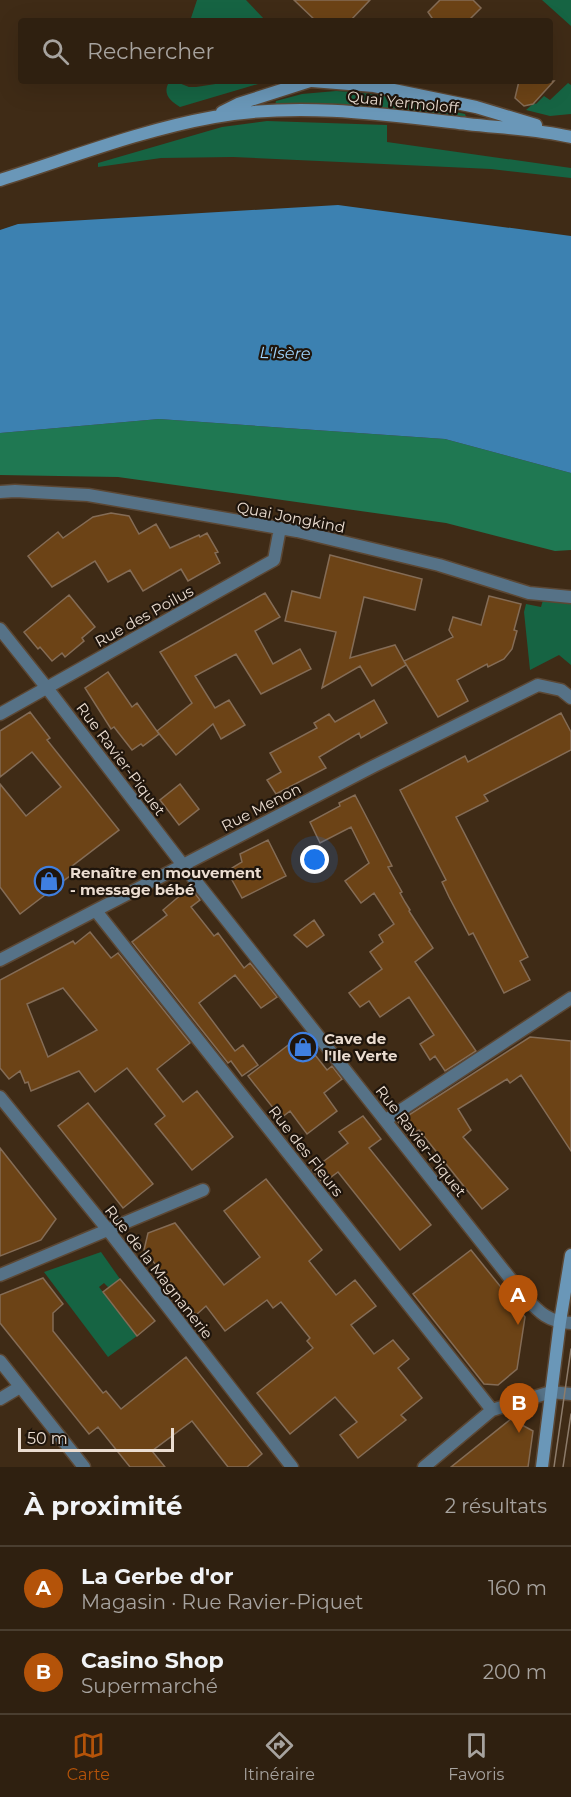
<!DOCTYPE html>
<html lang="fr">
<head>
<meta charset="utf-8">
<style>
	:root { --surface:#2f2010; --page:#372819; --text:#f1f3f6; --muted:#a7a39f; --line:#4a3e30; --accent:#b45309 }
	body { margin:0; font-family:Montserrat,sans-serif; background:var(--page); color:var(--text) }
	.scale { position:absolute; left:18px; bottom:15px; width:156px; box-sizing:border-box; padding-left:6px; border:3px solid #ebddd1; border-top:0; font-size:16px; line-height:21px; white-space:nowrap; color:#ebddd1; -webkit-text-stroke:4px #1f150c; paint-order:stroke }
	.you { position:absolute; left:315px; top:860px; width:21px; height:21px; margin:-15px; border:4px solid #fff; border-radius:50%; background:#1a73e8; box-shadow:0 0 0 9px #1a73e833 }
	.badge { display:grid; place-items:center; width:39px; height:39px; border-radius:50%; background:var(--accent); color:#fff; font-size:20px; font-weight:700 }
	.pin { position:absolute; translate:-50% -50px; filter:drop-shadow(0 2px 3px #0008) }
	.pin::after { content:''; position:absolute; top:32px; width:21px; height:18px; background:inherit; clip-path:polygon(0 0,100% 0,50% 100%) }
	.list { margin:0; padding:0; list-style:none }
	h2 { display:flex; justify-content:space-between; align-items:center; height:78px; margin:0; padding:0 24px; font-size:26px }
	h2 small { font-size:20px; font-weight:400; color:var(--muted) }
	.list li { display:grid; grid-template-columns:39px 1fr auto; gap:18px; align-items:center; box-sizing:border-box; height:84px; padding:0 24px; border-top:2px solid var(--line) }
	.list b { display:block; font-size:22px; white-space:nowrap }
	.list p { margin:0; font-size:20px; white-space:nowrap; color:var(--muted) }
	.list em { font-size:20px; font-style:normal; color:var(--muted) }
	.icon { flex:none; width:33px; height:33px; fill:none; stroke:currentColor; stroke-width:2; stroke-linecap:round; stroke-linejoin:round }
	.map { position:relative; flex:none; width:571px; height:1467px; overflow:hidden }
	.search { position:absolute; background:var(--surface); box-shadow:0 6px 24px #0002; left:18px; right:18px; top:18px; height:66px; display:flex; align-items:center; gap:15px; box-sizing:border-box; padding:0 21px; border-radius:6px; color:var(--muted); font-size:22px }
	.sheet { height:246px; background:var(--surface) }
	nav { display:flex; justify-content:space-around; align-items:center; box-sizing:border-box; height:84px; border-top:2px solid var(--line); background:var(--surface); font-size:16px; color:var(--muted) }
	nav a { display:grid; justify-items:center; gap:3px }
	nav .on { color:var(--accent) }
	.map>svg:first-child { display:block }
	.green { fill:#166443 }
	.forest { fill:#1f7852 }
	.water { fill:#3c81b1 }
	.building { fill:#6c4316; stroke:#846c56; stroke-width:1.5; fill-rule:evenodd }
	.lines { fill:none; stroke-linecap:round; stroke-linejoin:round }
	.street-casing { stroke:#5b4734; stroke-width:15 }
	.secondary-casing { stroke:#5b4734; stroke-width:15 }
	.street { stroke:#567287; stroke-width:12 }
	.secondary { stroke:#6a97b8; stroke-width:12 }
	.tram { stroke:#8d7c6b; stroke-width:1.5 }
	.labels { text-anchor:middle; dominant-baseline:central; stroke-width:4.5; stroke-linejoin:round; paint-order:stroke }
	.street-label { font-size:15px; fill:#ebddd1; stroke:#1f150c }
	.poi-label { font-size:15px; font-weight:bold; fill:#ebddd1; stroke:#1f150c; text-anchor:start }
	.water-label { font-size:16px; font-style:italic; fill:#a0d5fd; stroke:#1f150c }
</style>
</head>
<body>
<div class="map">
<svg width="571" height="1467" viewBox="0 0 571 1467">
	<rect width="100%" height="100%" fill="#3f2b16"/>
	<!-- green -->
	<path class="green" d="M197,0H246L266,21H190Z
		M542,0H571V26Z
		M174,81L189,87H196L235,81H268L180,107C171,101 163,95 168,84Z
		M568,83L571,85V114L550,116L526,110L534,103L536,104L544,96L550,100Z
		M336,91C380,92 422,105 465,114L467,119L305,104L275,105L276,101L302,94Z
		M267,121L387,125V142L571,168V178L491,169L233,157L161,158L98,167V163L222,127Z
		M543,600L571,602V665L559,655L530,670L524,612L526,604L541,607Z
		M101,1252L120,1279L109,1288L104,1283L99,1287L137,1336L108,1357L44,1272Z"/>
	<!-- forest -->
	<path class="forest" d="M159,419L445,439L571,473V550L555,551L446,523L118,477L0,475V433Z"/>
	<!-- water -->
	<path class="water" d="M338,205L571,236V473L445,439L159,419L0,433V230L18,224Z"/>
	<!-- building -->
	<path class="building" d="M294,0H370L350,21H316Z
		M440,0H473L481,8L468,21H434L428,12Z
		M519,81H554L533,104L524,106L515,98Z
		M111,513L129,516L139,534L156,524L170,548L199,535L200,537L207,533L218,552L215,553L220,563L188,581L181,569L143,591L130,570L108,582L95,561L52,587L28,556L58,532L63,538L93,517Z
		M330,555L422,579L415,610L364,597L350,658L395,645L406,665L372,686L360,666L322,688L336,632L285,621L292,591L320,598Z
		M265,593L280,617L255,631L273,664L300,649L311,669L261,694L236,654L195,676L215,708L229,700L245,725L221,739L213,724L176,755L157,731L192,703L160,652Z
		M69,595L95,627L82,638L84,641L65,657L62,653L52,661L40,647L38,649L24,632Z
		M489,596L521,604L514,630L517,631L512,649L504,659L488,667L487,664L457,680L468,701L438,717L404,661L453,637L449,630L453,617L481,625Z
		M108,672L132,707L137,703L159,734L143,746L141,744L132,750L114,727L111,729L85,688Z
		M374,700L387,723L361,738L359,733L319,757L326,768L276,794L267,780L281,772L270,753L317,728L314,723L329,714L335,722Z
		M30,712L50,738L47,740L119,830L71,867L75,872L20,914L0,887V784L26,816L61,787L32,752L0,777V731Z
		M561,713L571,732V750L484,795L488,801L456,817L528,957L520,961L530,980L504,993L473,933L469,935L449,897L442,882L446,880L400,790L465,756L468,762Z
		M180,784L199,809L179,825L160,800Z
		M355,795L392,866L388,867L402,892L400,893L405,902L410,910L409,911L433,948L415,962L476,1051L445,1071L435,1056L430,1060L420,1044L434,1035L409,997L380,1017L369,1001L360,1007L349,993L382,969L370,952L383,942L379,935L394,924L374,893L361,903L345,881L369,863L351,827L320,843L310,822L340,806L339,803Z
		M268,840L286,876L242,898L227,871L242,862L240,854Z
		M190,887L200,900L191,907L214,936L218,933L244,968L250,963L277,997L261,1008L235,975L199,1003L235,1051L243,1045L258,1065L242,1076L231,1061L228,1063L132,942L167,915L163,910Z
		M314,920L324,935L307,947L294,935Z
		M90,932L111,958L118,953L190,1043L157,1069L183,1102L197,1091L233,1137L192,1170L155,1124L165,1116L127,1068L95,1092L79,1071L31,1091L28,1082L25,1083L20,1071L9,1079L0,1068V980L73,941L75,944ZM63,988L97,1030L48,1057L27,1004Z
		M300,1036L327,1070L332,1066L342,1079L324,1093L337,1111L307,1134L290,1111L281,1118L248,1076Z
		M530,1037L571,1041V1151L521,1075L510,1083L507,1079L458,1109L471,1130L463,1137L508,1189L482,1209L419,1130L410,1136L398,1122Z
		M88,1103L153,1184L123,1208L58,1126Z
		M363,1116L381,1139L369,1148L431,1225L400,1250L338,1172L323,1183L312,1170L348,1143L339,1132Z
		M0,1148L56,1219L41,1240L0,1256Z
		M266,1179L322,1250L309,1261L336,1295L355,1280L376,1306L351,1325L374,1354L393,1340L409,1359L398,1368L422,1398L401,1415L406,1420L358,1458L340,1435L357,1422L335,1397L290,1434L257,1393L313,1348L307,1341L310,1338L281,1302L273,1308L267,1300L225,1331L206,1306L196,1315L144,1250L148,1233L175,1223L224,1285L260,1257L224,1211Z
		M471,1250L525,1317L517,1369L498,1385L484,1384L413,1294Z
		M43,1278L63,1304L53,1313V1331L103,1393L106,1391L121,1409L186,1357L262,1454L247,1467H228L192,1421L152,1451L165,1467H130L98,1427L89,1434L0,1323V1295Z
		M120,1279L155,1321L137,1336L103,1292Z
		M511,1419L533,1431L528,1467H451Z"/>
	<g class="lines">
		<!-- street casing -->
		<g class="street-casing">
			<path id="street" d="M0,492L15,491L88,495L297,531L439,565L529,593L571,597
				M0,629L47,688L183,865L524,1296C539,1312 548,1322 571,1323
				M0,714L274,560L280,528
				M96,911L492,1410
				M0,960L374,766L538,685L561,690L571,698
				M0,1097L108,1230L292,1467
				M386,1120L571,998
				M0,1275L203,1190
				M0,1361L84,1467
				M0,1399L20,1387
				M424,1467L492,1410L551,1392L571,1394"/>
		</g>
		<!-- secondary casing -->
		<g class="secondary-casing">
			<path id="secondary" d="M312,81L374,86L476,107L536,125
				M222,112L238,104L310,81
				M0,180C70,158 141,130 214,117C298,102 383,114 467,124C502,128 537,129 571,137
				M542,1467L560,1322L571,1255"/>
		</g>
		<!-- street -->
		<use href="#street" class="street"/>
		<!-- secondary -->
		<use href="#secondary" class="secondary"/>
		<!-- tram -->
		<path class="tram" d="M554,1467L571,1349
			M563,1467L571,1414"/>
	</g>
	<!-- icons -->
	<defs>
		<g id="shop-ring" transform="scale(1.5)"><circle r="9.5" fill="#1f150c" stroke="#3f7fe0" stroke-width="1.5"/><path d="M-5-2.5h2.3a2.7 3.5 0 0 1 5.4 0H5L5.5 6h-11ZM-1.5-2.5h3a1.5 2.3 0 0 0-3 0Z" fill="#3f7fe0"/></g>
	</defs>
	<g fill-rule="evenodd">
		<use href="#shop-ring" x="49" y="881"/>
		<use href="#shop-ring" x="303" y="1047"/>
	</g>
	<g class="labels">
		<!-- street labels -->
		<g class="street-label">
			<text transform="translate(403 102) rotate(6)">Quai Yermoloff</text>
			<text transform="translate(291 517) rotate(11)">Quai Jongkind</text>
			<text transform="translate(144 616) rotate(-29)">Rue des Poilus</text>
			<text transform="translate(121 759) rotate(53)">Rue Ravier-Piquet</text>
			<text transform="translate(261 807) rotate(-27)">Rue Menon</text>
			<text transform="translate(421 1141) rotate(52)">Rue Ravier-Piquet</text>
			<text transform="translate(306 1151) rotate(52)">Rue des Fleurs</text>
			<text transform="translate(159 1272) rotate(52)">Rue de la Magnanerie</text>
		</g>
		<!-- poi labels -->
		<g class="poi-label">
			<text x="70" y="872">Renaître en mouvement<tspan x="70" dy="17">- message bébé</tspan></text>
			<text x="324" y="1038">Cave de<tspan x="324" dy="17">l'Ile Verte</tspan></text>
		</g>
		<!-- water labels -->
		<g class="water-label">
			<text transform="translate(285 353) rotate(1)">L'Isère</text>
		</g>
	</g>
</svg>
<div class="scale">50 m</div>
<div class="you"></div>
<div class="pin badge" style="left:518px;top:1325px">A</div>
<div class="pin badge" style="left:519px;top:1433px">B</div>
<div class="search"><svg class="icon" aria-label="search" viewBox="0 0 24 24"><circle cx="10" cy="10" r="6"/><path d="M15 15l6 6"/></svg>Rechercher</div>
</div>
<section class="sheet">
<h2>À proximité<small>2 résultats</small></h2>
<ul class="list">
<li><span class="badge">A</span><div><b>La Gerbe d'or</b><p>Magasin · Rue Ravier-Piquet</p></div><em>160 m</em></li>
<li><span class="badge">B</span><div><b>Casino Shop</b><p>Supermarché</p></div><em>200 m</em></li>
</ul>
</section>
<nav>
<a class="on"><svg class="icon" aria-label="map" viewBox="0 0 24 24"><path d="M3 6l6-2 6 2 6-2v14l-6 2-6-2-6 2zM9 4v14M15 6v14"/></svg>Carte</a>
<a><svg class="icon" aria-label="directions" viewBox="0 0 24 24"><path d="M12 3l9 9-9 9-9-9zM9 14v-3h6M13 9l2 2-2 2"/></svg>Itinéraire</a>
<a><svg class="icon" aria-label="saved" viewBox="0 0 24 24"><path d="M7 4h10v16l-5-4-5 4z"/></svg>Favoris</a>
</nav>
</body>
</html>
